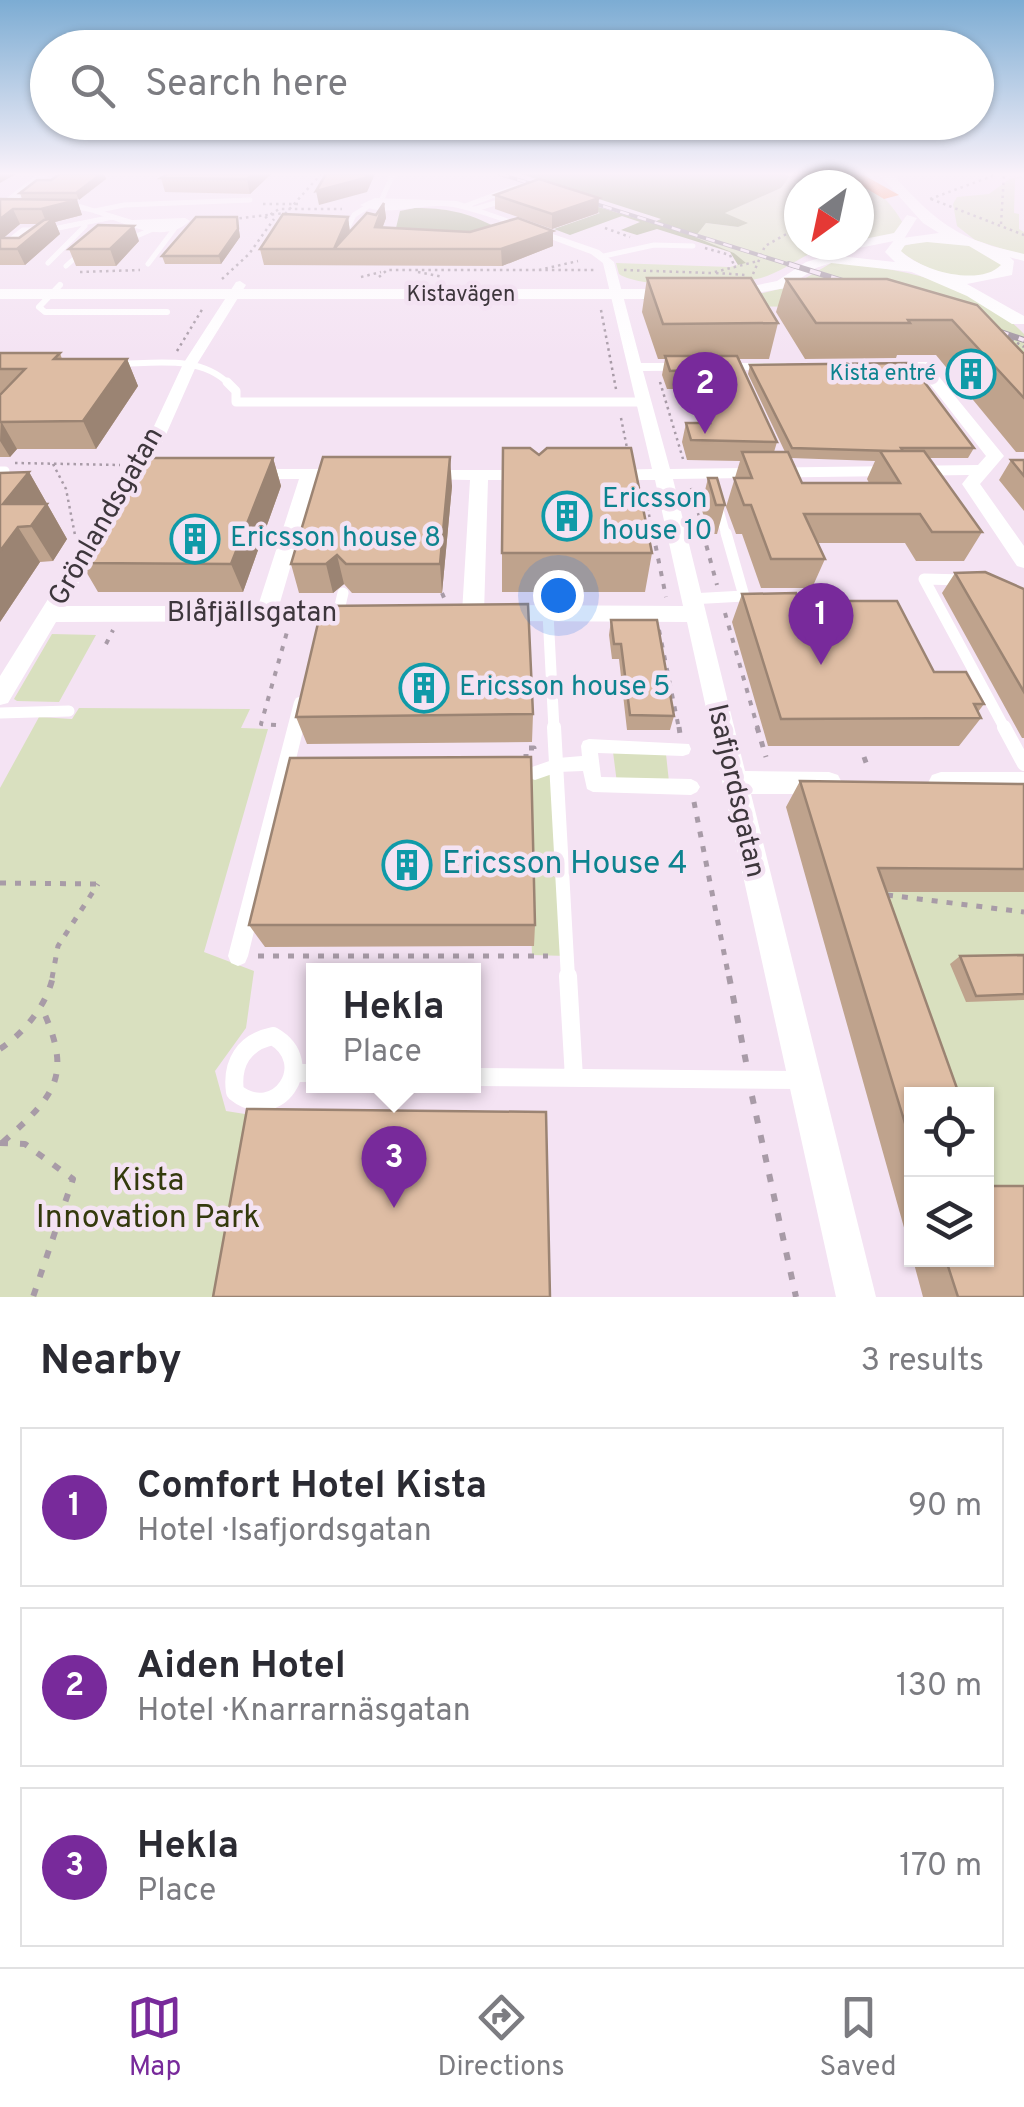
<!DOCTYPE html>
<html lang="en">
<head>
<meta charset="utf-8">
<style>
	:root { --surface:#fff; --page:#f7f7f7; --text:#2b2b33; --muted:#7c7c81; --line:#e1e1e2; --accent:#782a9b }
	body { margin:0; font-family:Overpass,sans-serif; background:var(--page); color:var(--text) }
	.controls { position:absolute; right:30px; bottom:30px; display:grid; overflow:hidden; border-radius:0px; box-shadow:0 2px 8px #0004 }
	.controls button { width:90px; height:90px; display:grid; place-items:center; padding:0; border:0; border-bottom:2px solid var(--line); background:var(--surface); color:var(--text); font:50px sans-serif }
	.compass { position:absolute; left:784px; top:170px; width:90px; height:90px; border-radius:50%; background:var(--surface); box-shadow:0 2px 8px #0004; rotate:213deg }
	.you { position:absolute; left:558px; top:595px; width:35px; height:35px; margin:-25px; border:8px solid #fff; border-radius:50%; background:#1a73e8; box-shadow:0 0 0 15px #1a73e833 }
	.badge { display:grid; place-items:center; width:65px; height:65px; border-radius:50%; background:var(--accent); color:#fff; font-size:32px; font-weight:700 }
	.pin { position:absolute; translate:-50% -82px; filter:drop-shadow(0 2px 5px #0008) }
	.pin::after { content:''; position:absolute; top:52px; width:35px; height:30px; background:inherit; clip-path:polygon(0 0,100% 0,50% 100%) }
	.popup { position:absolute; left:306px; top:963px; width:175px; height:130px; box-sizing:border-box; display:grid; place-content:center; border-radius:0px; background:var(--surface); filter:drop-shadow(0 2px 8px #0005); font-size:32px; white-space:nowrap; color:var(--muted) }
	.popup b { font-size:38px; color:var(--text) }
	.popup::after { content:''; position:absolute; left:50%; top:100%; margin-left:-20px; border:20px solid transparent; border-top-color:var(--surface) }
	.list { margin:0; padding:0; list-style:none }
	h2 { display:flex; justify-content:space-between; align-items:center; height:130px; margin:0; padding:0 40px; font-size:42px }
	h2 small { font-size:32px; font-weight:400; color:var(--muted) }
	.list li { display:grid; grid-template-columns:65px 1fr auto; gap:30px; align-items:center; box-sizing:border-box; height:160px; margin:0 20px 20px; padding:0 20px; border:2px solid var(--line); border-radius:0px }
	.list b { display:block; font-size:38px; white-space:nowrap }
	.list p { margin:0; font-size:32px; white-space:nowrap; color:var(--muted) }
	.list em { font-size:32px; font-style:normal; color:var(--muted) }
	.icon { flex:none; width:55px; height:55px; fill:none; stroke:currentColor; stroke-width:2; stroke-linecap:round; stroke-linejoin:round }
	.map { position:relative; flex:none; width:1024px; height:1297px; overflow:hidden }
	.search { position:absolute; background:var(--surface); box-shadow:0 2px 8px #0004; left:30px; right:30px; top:30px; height:110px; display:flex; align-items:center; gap:25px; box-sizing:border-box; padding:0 35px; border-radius:55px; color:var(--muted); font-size:38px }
	.sheet { height:670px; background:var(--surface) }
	nav { display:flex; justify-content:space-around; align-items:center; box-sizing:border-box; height:140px; border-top:2px solid var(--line); background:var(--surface); font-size:28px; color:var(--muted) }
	nav a { display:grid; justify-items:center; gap:5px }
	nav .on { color:var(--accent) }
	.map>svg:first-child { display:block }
	.green { fill:#d9e0bf }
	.forest { fill:#a4ab87 }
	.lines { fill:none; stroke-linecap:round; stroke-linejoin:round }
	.path-far3 { stroke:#a89ba7; stroke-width:2.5; stroke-dasharray:2.5 4; stroke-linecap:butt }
	.path-far2 { stroke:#a89ba7; stroke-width:4; stroke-dasharray:5 8; stroke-linecap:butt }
	.path-far1 { stroke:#a89ba7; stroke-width:5; stroke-dasharray:6 9; stroke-linecap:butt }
	.path { stroke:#a89ba7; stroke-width:6; stroke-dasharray:8 12; stroke-linecap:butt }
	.service-far5 { stroke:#fff; stroke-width:5 }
	.service-far4 { stroke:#fff; stroke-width:6 }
	.service-far3 { stroke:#fff; stroke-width:9 }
	.service-far2 { stroke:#fff; stroke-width:11 }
	.service-far1 { stroke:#fff; stroke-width:14 }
	.service { stroke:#fff; stroke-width:18 }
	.pedestrian { fill:#fff; fill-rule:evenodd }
	.minor { fill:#fff; fill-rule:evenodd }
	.tertiary { fill:#fff; fill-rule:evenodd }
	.secondary { fill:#fff; fill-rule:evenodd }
	.motorway { fill:#ff8345; fill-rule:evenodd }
	.rail-far1-casing { stroke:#a0949f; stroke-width:4 }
	.rail-casing { stroke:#a0949f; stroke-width:6 }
	.rail-far1 { stroke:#f4e3f3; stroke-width:2.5; stroke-dasharray:9; stroke-linecap:butt }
	.rail { stroke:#f4e3f3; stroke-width:4; stroke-dasharray:11; stroke-linecap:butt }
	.wall { fill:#bfa38d; fill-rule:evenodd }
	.shaded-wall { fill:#9b8473 }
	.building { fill:#debda4; stroke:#9b8473; stroke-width:2.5 }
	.labels { text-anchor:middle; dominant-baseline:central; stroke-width:9; stroke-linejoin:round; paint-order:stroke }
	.far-street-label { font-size:22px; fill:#3d363c; stroke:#f4e3f3 }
	.far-culture-label { font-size:22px; fill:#0d838f; stroke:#f4e3f3; text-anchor:end }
	.culture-label { font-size:28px; fill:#0d838f; stroke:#f4e3f3; text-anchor:start }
	.street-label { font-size:28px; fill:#3d363c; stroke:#f4e3f3 }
	.near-culture-label { font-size:32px; fill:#0d838f; stroke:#f4e3f3; text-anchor:start }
	.near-park-label { font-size:32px; fill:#343a0d; stroke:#f4e3f3 }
</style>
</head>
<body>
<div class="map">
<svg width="1024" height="1297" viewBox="0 0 1024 1297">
	<rect width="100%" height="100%" fill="#f4e3f3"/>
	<!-- green -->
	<path class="green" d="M784,174C837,174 875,172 904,225L895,235L859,242V185H799V245H838C803,252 795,265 767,276C739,287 643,290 619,274L616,263L730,267L745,263L734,253L695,237L706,223L738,227L746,223L724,213L781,188L789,175Z
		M1024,177L1015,179L1014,213L1019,214V229L1024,232V256L975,240L957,226L953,204L957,197L989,194L1011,178Z
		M923,241L969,245L1001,261L1002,267C973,290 926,271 900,251L903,246Z
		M833,262C902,268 974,282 1024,334V370L871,307L685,306L641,299L763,293L792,286Z
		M52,634L96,635L59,702L17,701L14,699Z
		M79,708L250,709L241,728L268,729L204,952L254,971L246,1028L215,1071L226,1111L257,1116L225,1297H0V788L39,717L72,719Z
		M613,752L666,754L669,782L617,783Z
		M558,765L567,956L532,955L526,773Z
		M858,892H1024V1194H987L986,1094H925Z"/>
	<!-- forest -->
	<path class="forest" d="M521,174H784L790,176L781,188L725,213L748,223L738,227L706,223L695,237L734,253L746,263L738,265L730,252L657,229L637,235L621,230L640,222L622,216L570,235L554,229L600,213L559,199L565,197L652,223L661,219Z
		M415,208C445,208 468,212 495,227C462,244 431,240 396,228L400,211Z"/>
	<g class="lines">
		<!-- path-far3 -->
		<path class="path-far3" d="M930,199L998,174
			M931,199L1024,235
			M263,204H298
			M265,218L279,209H342
			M233,219L286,213L321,174
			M1001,224L1004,174
			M605,228L630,237
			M705,248L730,255L735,268
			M539,270L578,261
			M624,270L711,273L758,261
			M80,272L140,270
			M418,272L443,277
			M716,273L746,275
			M753,274L765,246L799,227
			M361,277L381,272
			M379,277L387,270H596
			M222,279L249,254L274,219
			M601,310L616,389
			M1006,336L1024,347
			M177,351L203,308
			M660,382L683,459
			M621,418L627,448
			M15,463L120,465
			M53,464L66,489L75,535
			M691,488L704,535
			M644,489L653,535"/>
		<!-- path-far2 -->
		<path class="path-far2" d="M653,533L666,597
			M703,533L717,585
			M442,593L445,600
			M725,613L758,729
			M659,630L679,729
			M106,644L113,630
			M276,725L261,724L287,632"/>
		<!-- path-far1 -->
		<path class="path-far1" d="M679,727L680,734
			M757,727L766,757
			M864,757L868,768
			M526,760V748H534V754
			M694,802L729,978
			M0,883L98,884
			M887,895L1024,912
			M258,956H548
			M52,978L58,946L98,884"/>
		<!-- path -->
		<path class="path" d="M729,976L746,1062
			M0,1049C24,1033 47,1005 53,976
			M752,1096L796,1297
			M3,1142C57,1094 73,1075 41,1006
			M0,1143L25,1144L73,1179L33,1297"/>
		<!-- service-far5 -->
		<path class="service-far5" d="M381,201L393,174
			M465,206L516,187
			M475,209L509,199
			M95,211L124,205L250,200
			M348,227L354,215L367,207
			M122,236L139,235L155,228
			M0,248L23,230H48L113,217
			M604,256L654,245L693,246
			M48,263L85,226
			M148,264L175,228
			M66,266L84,250"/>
		<!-- service-far4 -->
		<path class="service-far4" d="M60,285L39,307L45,312H167
			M113,364C153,364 199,354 229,384"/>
		<!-- service-far3 -->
		<path class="service-far3" d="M227,382L236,391V402H643
			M0,471H5
			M717,503L726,535"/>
		<!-- service-far2 -->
		<path class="service-far2" d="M964,580L924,579L1005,729
			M690,599L744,596L726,533
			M338,614L343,593
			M548,614L554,729
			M0,713L69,711"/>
		<!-- service-far1 -->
		<path class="service-far1" d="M554,727L568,978
			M1004,727L1024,764"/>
		<!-- service -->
		<path class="service" d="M568,976L574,1078
			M273,1036C320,1063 277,1126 235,1092C231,1063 244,1042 273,1036Z
			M294,1073H314
			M474,1077L800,1080"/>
		<!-- pedestrian -->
		<path class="pedestrian" d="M302,696L308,698L310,702L248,956L245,963L238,966L231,963L228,956L294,702L296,698Z
			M589,739L689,744L691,749L689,754L683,756L598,753L601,777L691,779L697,782L700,787L697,792L691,795L593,792L587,789L583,771L558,772L535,780L529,778L526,773L529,768L558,758L582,756L581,746L583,741Z"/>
		<!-- minor -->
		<path class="minor" d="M375,198L457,201L599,250L614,262L641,363H786L788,366L781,370L643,371L670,469L978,465L986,456L918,369H878L876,366L883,362H927L1004,456L980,484L1024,546V568L1017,566L962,484L969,475L673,479L745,771L829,772L838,775L842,783L838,791L829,794H751L876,1297H836L687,622L497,621L486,613L497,605L683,606L655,480H609L600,475L609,470L652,469L603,263L591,254C548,239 503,219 458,208C424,200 389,219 360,205Z
			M0,204H80L132,220L185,218L190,221C157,250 115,214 79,210C53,207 26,210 0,210Z
			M987,245L1024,254V261L983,250Z
			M240,281L246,285L197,364L164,439L65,606H258L299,479H249L240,474L249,469H347L353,470V478L316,479L279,606L350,605L361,613L350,621L56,622L8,703L0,705V676L148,439L183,364L236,282Z
			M424,470H532L541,475L532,480H488L484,613L481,618L473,621L462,613L470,480L418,479L415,475Z
			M941,772H1024V794H941L932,791L928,783L932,775Z"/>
		<!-- tertiary -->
		<path class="tertiary" d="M38,174L49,175L0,213V203Z
			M907,215L917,218L904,239L859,248L853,245H859V240L894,233Z
			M830,255L913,264L920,268L913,272L831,263L816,268L786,288L721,299L713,294L777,281L806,262Z
			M0,289H678L686,294L678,299H0Z"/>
		<!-- secondary -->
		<path class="secondary" d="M879,174H892C913,196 931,217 958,232C977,243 997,244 1014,261L1012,275L967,284L1024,316V324H1012L967,296L900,267L885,252L895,239L939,233L923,223ZM927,242L969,246L1001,265C980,287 921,271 901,251L905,245Z"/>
		<!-- motorway -->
		<path class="motorway" d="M842,174H862L899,195L884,199Z"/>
		<!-- rail-far1 casing -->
		<g class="rail-far1-casing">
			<path id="rail-far1" d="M500,174L797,267"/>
		</g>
		<!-- rail casing -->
		<g class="rail-casing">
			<path id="rail" d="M789,264L862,287
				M977,324L1024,340"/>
		</g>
		<!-- rail-far1 -->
		<use href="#rail-far1" class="rail-far1"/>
		<!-- rail -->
		<use href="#rail" class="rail"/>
	</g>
	<!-- wall -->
	<path class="wall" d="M60,174H104L106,179L77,200L82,215L55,222L60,234L25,265H0V199H22L20,193L51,180ZM20,224H39L19,238H3Z
		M271,174L250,194L165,192L161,178Z
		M495,195L598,213L552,229L495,209Z
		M384,203L386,218L382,228L553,246L502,266L264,265L260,249L348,217L350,232L376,215Z
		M237,217L240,237L221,264H165L162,256Z
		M139,241L116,266H76L69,249Z
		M647,278L778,323L769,359H739L777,442L774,452H785L748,374L750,365L974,448L968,458H929L982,532L964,561H916L905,543H817L825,559L812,588H761L742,534H736L726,507L740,461L687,460L682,442L686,423H699L688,389H667L662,375L665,359H658L642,312ZM791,458L875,461L867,479L869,483H802Z
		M786,279H887L1024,354V452H1016L936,355H897L896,358L805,359L776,312Z
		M0,353H60L62,359H127L138,386L96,449H17L10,457H0Z
		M539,455L652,553L645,592H502V553Z
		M273,458L281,486L243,592H98L81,563Z
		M1011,460H1024V511L999,480Z
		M29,472L67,539L53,561L40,562L0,622Z
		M708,478L725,505L717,534H709L701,507Z
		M452,486L442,593H352L344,584L333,593H299L291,564Z
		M955,573L1024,589V738H1022L942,593Z
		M742,594L799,601L934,672L984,704L978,712L981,718L959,746H768L732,622Z
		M611,620L674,716L670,730H627L619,659H612L609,635Z
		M533,714L532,742L307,744L296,717Z
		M800,781L1024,784V892H886L912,1094V1256L786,807Z
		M249,925H535L534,946L265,947Z
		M1024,955V1000L966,1002L950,964L960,956Z
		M913,1260H986L1024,1297H923Z"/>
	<!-- shaded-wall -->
	<path class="shaded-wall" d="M0,174H16L0,183Z
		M101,174H104L106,179L79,200L76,193Z
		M253,174H271L250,194L247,179Z
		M367,174H375L367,192L319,205L316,191Z
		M599,198L598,213L552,229V214Z
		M77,200L82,215L55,222L60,234L25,265L17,249L47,224L41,209Z
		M384,203L386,218L377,243L375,227Z
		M13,209L20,224L0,241V219Z
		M237,217L240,237L221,264L219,256Z
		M348,217L350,233L334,249L337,266L334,249Z
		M134,226L139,241L116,266L110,249Z
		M553,231V246L502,266L501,249Z
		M127,359L138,386L96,449L83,421Z
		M1,421L17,449L10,457L0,441Z
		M450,457L452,486L442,593L440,564Z
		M273,458L281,486L243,592L231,564Z
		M29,472L67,539L53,561L31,526L3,504Z
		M18,527L40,562L0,622V551Z
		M337,555L344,584L333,593L326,564Z"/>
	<!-- building -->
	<path class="building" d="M60,174H101L76,193H20L37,180H51Z
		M168,174H253L247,179L161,178Z
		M326,174H367L365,178L316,191Z
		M539,179L599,198L552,214L495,195Z
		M0,199L77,200L41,209H13L0,219Z
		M384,203L375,227L470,232L518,218L553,231L501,249H334L367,213L376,215Z
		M283,214L348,217L334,249H260Z
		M196,217H237L238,229L219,256H162Z
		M54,218L17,249H0V238H19L44,220Z
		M98,225L134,226L110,249H69Z
		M647,278H751L778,323L663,324Z
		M786,279H887L977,305L1024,354V398L952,320H908L910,323H816Z
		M0,353H60L54,359H127L83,421L0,422V395L25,369H0Z
		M665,356H737L777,442L691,440L686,423H710L691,370L670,371Z
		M910,363L974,448H901L903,451H891L792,448L750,365Z
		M503,448H530L539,455L547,448H631L652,553H502Z
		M880,451H924L982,532H932L920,514H804L825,559H771L751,505H744L734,478H752L742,452H788L802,483H900Z
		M323,457H450L440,564H346L337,555L326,564H291Z
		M145,458H273L231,564L81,563Z
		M1011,460H1024V476Z
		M29,472L3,504H47L31,526L18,527L0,551V473Z
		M708,478H717L725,505H716Z
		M985,572L1024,589V692L955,573Z
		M796,593L799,601H897L934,672H966L984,704H974L981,718L781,719L742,594Z
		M528,604L533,714L296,717L322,606Z
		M611,620H657L674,716L630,715L621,644H614Z
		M531,757L535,925H249L290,758Z
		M800,781L1024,784V869L878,868L959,1094H912V1146Z
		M1024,955V994L976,996L960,956Z
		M247,1109L546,1112L550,1297H213Z
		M986,1172L992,1186H1024V1297H958L946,1260H986Z"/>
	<!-- sky -->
	<linearGradient id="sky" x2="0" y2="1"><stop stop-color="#7cacd3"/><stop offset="0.49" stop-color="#faf2fa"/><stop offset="1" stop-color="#faf2fa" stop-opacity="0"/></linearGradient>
	<rect width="1024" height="355" fill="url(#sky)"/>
	<!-- icons -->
	<defs>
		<g id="building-ring" transform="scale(2.5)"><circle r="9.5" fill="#f4e3f3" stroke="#0f9aa8" stroke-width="1.5"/><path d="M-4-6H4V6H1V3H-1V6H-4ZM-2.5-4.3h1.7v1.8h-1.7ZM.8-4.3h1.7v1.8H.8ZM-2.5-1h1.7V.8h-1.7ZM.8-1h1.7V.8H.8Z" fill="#0f9aa8"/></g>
	</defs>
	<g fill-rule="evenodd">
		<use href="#building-ring" x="971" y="374"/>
		<use href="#building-ring" x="567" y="516"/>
		<use href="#building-ring" x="195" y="539"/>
		<use href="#building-ring" x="424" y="688"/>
		<use href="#building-ring" x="407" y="865"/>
	</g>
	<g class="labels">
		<!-- far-street labels -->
		<g class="far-street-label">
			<text x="461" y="295">Kistavägen</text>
		</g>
		<!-- far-culture labels -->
		<g class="far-culture-label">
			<text x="936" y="374">Kista entré</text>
		</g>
		<!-- culture labels -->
		<g class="culture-label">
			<text x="602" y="500">Ericsson<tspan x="602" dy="32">house 10</tspan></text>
			<text x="230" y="539">Ericsson house 8</text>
			<text x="459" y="688">Ericsson house 5</text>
		</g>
		<!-- street labels -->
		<g class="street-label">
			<text transform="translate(107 517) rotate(-60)">Grönlandsgatan</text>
			<text x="252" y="614">Blåfjällsgatan</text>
			<text transform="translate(735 791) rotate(77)">Isafjordsgatan</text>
		</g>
		<!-- near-culture labels -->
		<g class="near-culture-label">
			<text x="442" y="865">Ericsson House 4</text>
		</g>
		<!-- near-park labels -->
		<g class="near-park-label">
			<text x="148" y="1182">Kista<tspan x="148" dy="37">Innovation Park</tspan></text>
		</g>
	</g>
</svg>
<div class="controls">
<button><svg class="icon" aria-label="locate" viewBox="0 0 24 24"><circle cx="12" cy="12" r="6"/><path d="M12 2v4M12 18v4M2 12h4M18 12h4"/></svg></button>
<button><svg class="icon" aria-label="layers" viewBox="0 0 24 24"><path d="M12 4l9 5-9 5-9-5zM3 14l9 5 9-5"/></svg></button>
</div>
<svg class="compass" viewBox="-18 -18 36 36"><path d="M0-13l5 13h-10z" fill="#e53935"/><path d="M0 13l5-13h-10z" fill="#7c7c81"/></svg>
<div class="you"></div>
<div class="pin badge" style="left:821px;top:665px">1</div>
<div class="pin badge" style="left:705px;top:434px">2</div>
<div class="pin badge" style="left:394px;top:1208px">3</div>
<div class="popup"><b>Hekla</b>Place</div>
<div class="search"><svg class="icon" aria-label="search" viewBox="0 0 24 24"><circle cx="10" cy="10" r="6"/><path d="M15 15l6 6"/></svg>Search here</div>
</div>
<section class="sheet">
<h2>Nearby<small>3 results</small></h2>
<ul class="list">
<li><span class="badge">1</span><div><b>Comfort Hotel Kista</b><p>Hotel · Isafjordsgatan</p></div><em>90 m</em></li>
<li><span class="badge">2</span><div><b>Aiden Hotel</b><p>Hotel · Knarrarnäsgatan</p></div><em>130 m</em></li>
<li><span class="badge">3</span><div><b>Hekla</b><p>Place</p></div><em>170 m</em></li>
</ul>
</section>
<nav>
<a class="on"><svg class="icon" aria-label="map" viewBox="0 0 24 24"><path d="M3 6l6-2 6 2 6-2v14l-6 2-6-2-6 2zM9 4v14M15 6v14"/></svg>Map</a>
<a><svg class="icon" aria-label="directions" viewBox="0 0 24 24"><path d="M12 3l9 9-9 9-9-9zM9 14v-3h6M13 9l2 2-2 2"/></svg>Directions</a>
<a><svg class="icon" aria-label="saved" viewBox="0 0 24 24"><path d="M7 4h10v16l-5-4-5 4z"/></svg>Saved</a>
</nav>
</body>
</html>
